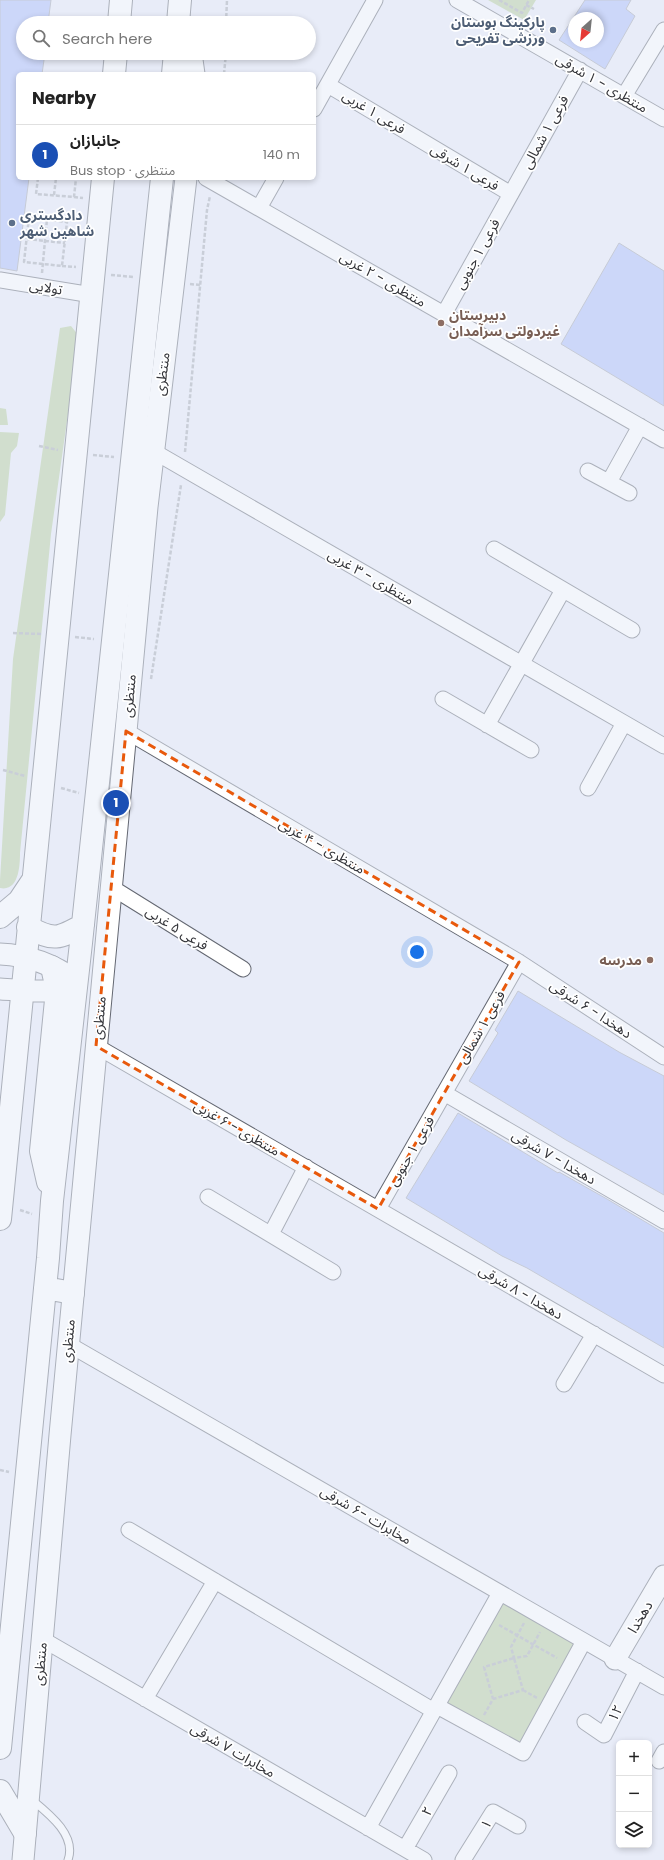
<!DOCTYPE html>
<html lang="en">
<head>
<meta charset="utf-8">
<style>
	:root { --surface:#fff; --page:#f6f6f6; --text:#222; --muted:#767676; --line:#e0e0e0; --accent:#a06129 }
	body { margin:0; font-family:Poppins,"Noto Sans Arabic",sans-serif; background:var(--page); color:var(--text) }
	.controls { position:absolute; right:12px; bottom:12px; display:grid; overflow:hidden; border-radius:6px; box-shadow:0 2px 6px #0003 }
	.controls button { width:36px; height:36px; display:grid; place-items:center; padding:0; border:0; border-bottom:1px solid var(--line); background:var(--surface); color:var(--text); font:20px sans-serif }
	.compass { position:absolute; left:568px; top:12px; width:36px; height:36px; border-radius:50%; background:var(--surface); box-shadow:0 2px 6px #0003; rotate:207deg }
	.you { position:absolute; left:417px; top:952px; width:14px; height:14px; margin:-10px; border:3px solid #fff; border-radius:50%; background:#1a73e8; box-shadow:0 0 0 6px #1a73e833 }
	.badge { display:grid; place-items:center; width:26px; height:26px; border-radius:50%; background:var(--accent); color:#fff; font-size:13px; font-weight:700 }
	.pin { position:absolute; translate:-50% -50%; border:2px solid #fff; box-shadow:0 1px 4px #0006 }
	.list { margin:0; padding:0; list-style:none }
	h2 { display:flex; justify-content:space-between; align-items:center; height:52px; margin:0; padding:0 16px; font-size:17px }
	h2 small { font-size:13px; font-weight:400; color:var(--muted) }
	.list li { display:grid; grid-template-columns:26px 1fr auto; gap:12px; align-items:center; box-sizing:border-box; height:56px; padding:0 16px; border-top:1px solid var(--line) }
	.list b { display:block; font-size:15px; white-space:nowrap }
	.list p { margin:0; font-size:13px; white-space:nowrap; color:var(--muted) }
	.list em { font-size:13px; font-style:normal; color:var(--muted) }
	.icon { flex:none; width:22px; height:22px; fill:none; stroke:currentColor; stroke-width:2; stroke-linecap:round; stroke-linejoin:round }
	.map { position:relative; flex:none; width:664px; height:1860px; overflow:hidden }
	.search { position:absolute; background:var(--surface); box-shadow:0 2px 6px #0003; left:16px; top:16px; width:300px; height:44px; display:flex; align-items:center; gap:10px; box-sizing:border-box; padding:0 14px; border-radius:22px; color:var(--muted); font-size:15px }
	.panel { position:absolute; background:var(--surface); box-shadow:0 2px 6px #0003; left:16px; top:72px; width:300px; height:108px; border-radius:6px }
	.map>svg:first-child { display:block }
	.green { fill:#b6cd9b }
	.building { fill:#aabdfb; stroke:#9fa2ae; fill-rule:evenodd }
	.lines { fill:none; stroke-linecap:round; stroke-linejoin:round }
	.lane-casing { stroke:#646872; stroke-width:9 }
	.street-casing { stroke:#646872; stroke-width:17 }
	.secondary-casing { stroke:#646872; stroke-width:23 }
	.primary-casing { stroke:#646872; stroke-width:24 }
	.path { stroke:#a5a8b1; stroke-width:2.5; stroke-dasharray:4 2; stroke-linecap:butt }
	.lane { stroke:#fff; stroke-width:7 }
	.street { stroke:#fff; stroke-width:15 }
	.secondary { stroke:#fff; stroke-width:21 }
	.primary { stroke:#fff; stroke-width:22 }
	.marked { fill:none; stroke:#e8590c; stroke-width:3; stroke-dasharray:8 5; stroke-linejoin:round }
	.service-dot { fill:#5c6f8a; stroke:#fff; stroke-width:1.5 }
	.education-dot { fill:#8d6e63; stroke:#fff; stroke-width:1.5 }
	.labels { text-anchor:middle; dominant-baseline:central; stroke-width:3.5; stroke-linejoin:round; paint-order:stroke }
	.service-label { font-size:14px; font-weight:bold; fill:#4e5e75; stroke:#fff; text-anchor:end }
	.street-label { font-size:14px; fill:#333439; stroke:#fff }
	.education-label { font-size:14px; font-weight:bold; fill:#785e54; stroke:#fff; text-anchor:start }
</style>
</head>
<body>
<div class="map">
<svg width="664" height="1860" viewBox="0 0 664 1860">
	<rect width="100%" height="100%" fill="#e8ecf8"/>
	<!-- green -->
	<path class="green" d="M488,0H536L524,20Z
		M71,326L79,336L51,534L20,853C20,865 19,892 0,888V880L13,659L60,328Z
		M0,408L6,409L8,425H0Z
		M0,432L19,433L17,446L11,453L5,515L0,522Z
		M502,1602L575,1644L520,1747L446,1704Z"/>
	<!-- building -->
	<path class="building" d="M0,0H51L48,23H23V53H45L42,74H18V178H29L17,271L0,268Z
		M585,0H631L626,9L635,16L605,69L559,40ZM574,18H598V42H574Z
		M619,243L664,271V406L561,344Z
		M518,991L619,1052L664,1076V1195L566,1140L469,1081L498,1033L495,1030Z
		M458,1113L558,1173L559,1172L607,1199L664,1233V1348L527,1268L502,1256L406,1198Z"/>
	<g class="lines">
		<!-- lane casing -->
		<g class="lane-casing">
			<path id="lane" d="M31,1799C48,1813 77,1835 68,1860"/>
		</g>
		<!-- street casing -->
		<g class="street-casing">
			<path id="street" d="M457,0L664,119
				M328,85L511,194
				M624,96L664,30
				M314,109L375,0
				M206,178L664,440
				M259,208L276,178
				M0,280L92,295
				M444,314L580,70
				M153,451L664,746
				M588,471L629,493
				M609,482L640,426
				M494,549L632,630
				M443,699L531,750
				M487,725L563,590
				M126,731L519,962L664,1057
				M588,788L624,723
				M111,887L243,969
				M96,1046L664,1375
				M444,1093L664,1221
				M208,1197L333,1272
				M378,1209L519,962
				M271,1234L306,1167
				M68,1344L664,1687
				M564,1384L594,1334
				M129,1530L434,1711
				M42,1639L424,1860
				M145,1699L215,1581
				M437,1706L523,1753L584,1641
				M585,1722L604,1735L637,1671
				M659,1761L664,1752
				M368,1828L500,1593
				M405,1849L449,1773
				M463,1860L493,1812L518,1826"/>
		</g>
		<!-- secondary casing -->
		<g class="secondary-casing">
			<path id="secondary" d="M191,53L194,74
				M0,954C27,955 54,965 76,981
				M0,989C24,990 49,995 72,985
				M615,1659L664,1576
				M23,1860L60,1435L147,507L186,178"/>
		</g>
		<!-- primary casing -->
		<g class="primary-casing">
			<path id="primary" d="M119,23L121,0
				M178,23L180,0
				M114,74L116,53
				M173,74L175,53
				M0,917L19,901L33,880
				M28,927C54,941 58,939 83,925
				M48,1182L41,1151L57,990L52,967
				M0,1219L103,178
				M45,1288L73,1293
				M0,1748L48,1258L52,1201L81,943L162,178
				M0,1791L25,1833"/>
		</g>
		<!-- path -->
		<path class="path" d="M499,0L522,13L529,0
			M526,5L534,9
			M226,23L227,0
			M224,74L226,53
			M38,178L36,194L74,197L76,178
			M54,195L56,178
			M74,197L83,198
			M29,217L67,222L62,266L24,262Z
			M27,239L65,243
			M62,266L76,267
			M42,273L47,219
			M111,275L134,277
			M190,284L200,285
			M39,446L58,450
			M185,452L207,210L210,196
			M93,455L114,457
			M13,633L41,634
			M75,637L94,639
			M151,679L181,485
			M3,770L25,776
			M61,788L79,793
			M20,1210L32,1214
			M0,1470L9,1472
			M524,1623L511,1647L514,1658L527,1656L540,1632
			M499,1625L557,1658
			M523,1690L537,1698
			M484,1715L493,1699L523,1690L514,1658L484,1667L493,1699"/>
		<!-- lane -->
		<use href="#lane" class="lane"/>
		<!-- street -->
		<use href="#street" class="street"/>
		<!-- secondary -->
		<use href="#secondary" class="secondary"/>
		<!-- primary -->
		<use href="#primary" class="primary"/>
	</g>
	<!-- marked area -->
	<path d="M0 0H664V1860H0ZM126,731L519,962L378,1209L96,1046Z" fill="#e8ecf8" fill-opacity=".55" fill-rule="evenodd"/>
	<path class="marked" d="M126,731L519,962L378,1209L96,1046Z"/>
	<!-- markers -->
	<g class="service-dot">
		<circle cx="553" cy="30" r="4"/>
		<circle cx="12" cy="223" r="4"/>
	</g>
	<g class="education-dot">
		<circle cx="441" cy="323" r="4"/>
		<circle cx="650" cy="960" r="4"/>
	</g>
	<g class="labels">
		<!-- service labels -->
		<g class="service-label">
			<text x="545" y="22">پارکینگ بوستان<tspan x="545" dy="16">ورزشی تفریحی</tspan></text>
			<text x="20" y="215" text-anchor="start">دادگستری<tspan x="20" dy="16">شاهین شهر</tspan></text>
		</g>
		<!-- street labels -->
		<g class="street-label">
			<text transform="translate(602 83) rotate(30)">منتظری - ۱ شرقی</text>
			<text transform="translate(374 112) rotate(31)">فرعی ۱ غربی</text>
			<text transform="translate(545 132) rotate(-61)">فرعی ۱ شمالی</text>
			<text transform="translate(465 167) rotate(31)">فرعی ۱ شرقی</text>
			<text transform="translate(477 254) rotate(-61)">فرعی ۱ جنوبی</text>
			<text transform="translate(383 279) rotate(30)">منتظری - ۲ غربی</text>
			<text transform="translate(46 287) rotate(9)">تولایی</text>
			<text transform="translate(162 374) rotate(-83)">منتظری</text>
			<text transform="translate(371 577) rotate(30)">منتظری - ۳ غربی</text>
			<text transform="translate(129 696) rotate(-85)">منتظری</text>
			<text transform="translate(322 846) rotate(30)">منتظری - ۴ غربی</text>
			<text transform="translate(177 928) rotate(32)">فرعی ۵ غربی</text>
			<text transform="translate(591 1009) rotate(33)">دهخدا - ۶ شرقی</text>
			<text transform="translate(99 1018) rotate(-85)">منتظری</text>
			<text transform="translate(481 1027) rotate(-60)">فرعی ۱ شمالی</text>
			<text transform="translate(237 1128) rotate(30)">منتظری - ۶ غربی</text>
			<text transform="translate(411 1151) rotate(-60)">فرعی ۱ جنوبی</text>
			<text transform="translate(554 1157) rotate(30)">دهخدا - ۷ شرقی</text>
			<text transform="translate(521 1292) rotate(30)">دهخدا - ۸ شرقی</text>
			<text transform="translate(68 1341) rotate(-85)">منتظری</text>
			<text transform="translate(366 1515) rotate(30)">مخابرات -۶ شرقی</text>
			<text transform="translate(640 1617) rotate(-59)">دهخدا</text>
			<text transform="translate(40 1664) rotate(-85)">منتظری</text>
			<text transform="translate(615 1713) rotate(-62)">۱۲</text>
			<text transform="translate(233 1750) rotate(30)">مخابرات ۷ شرقی</text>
			<text transform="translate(427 1811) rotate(-60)">۲</text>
			<text transform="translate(486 1824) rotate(-58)">۱</text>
		</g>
		<!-- education labels -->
		<g class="education-label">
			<text x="449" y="315">دبیرستان<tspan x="449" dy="16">غیردولتی سرآمدان</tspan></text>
			<text x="642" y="960" text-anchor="end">مدرسه</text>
		</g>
	</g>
</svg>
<div class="controls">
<button>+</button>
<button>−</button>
<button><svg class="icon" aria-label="layers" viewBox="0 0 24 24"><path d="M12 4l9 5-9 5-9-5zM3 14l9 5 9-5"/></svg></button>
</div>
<svg class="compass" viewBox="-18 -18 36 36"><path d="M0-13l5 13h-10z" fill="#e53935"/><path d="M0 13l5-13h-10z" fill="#767676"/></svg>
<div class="you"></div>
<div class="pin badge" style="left:116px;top:803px;background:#1a4fb4">1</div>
<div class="search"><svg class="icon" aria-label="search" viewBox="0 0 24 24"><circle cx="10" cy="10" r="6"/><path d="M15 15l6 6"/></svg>Search here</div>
<section class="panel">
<h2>Nearby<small></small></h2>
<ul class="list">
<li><span class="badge" style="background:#1a4fb4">1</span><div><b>جانبازان</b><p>Bus stop · منتظری</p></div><em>140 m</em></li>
</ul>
</section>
</div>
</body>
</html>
